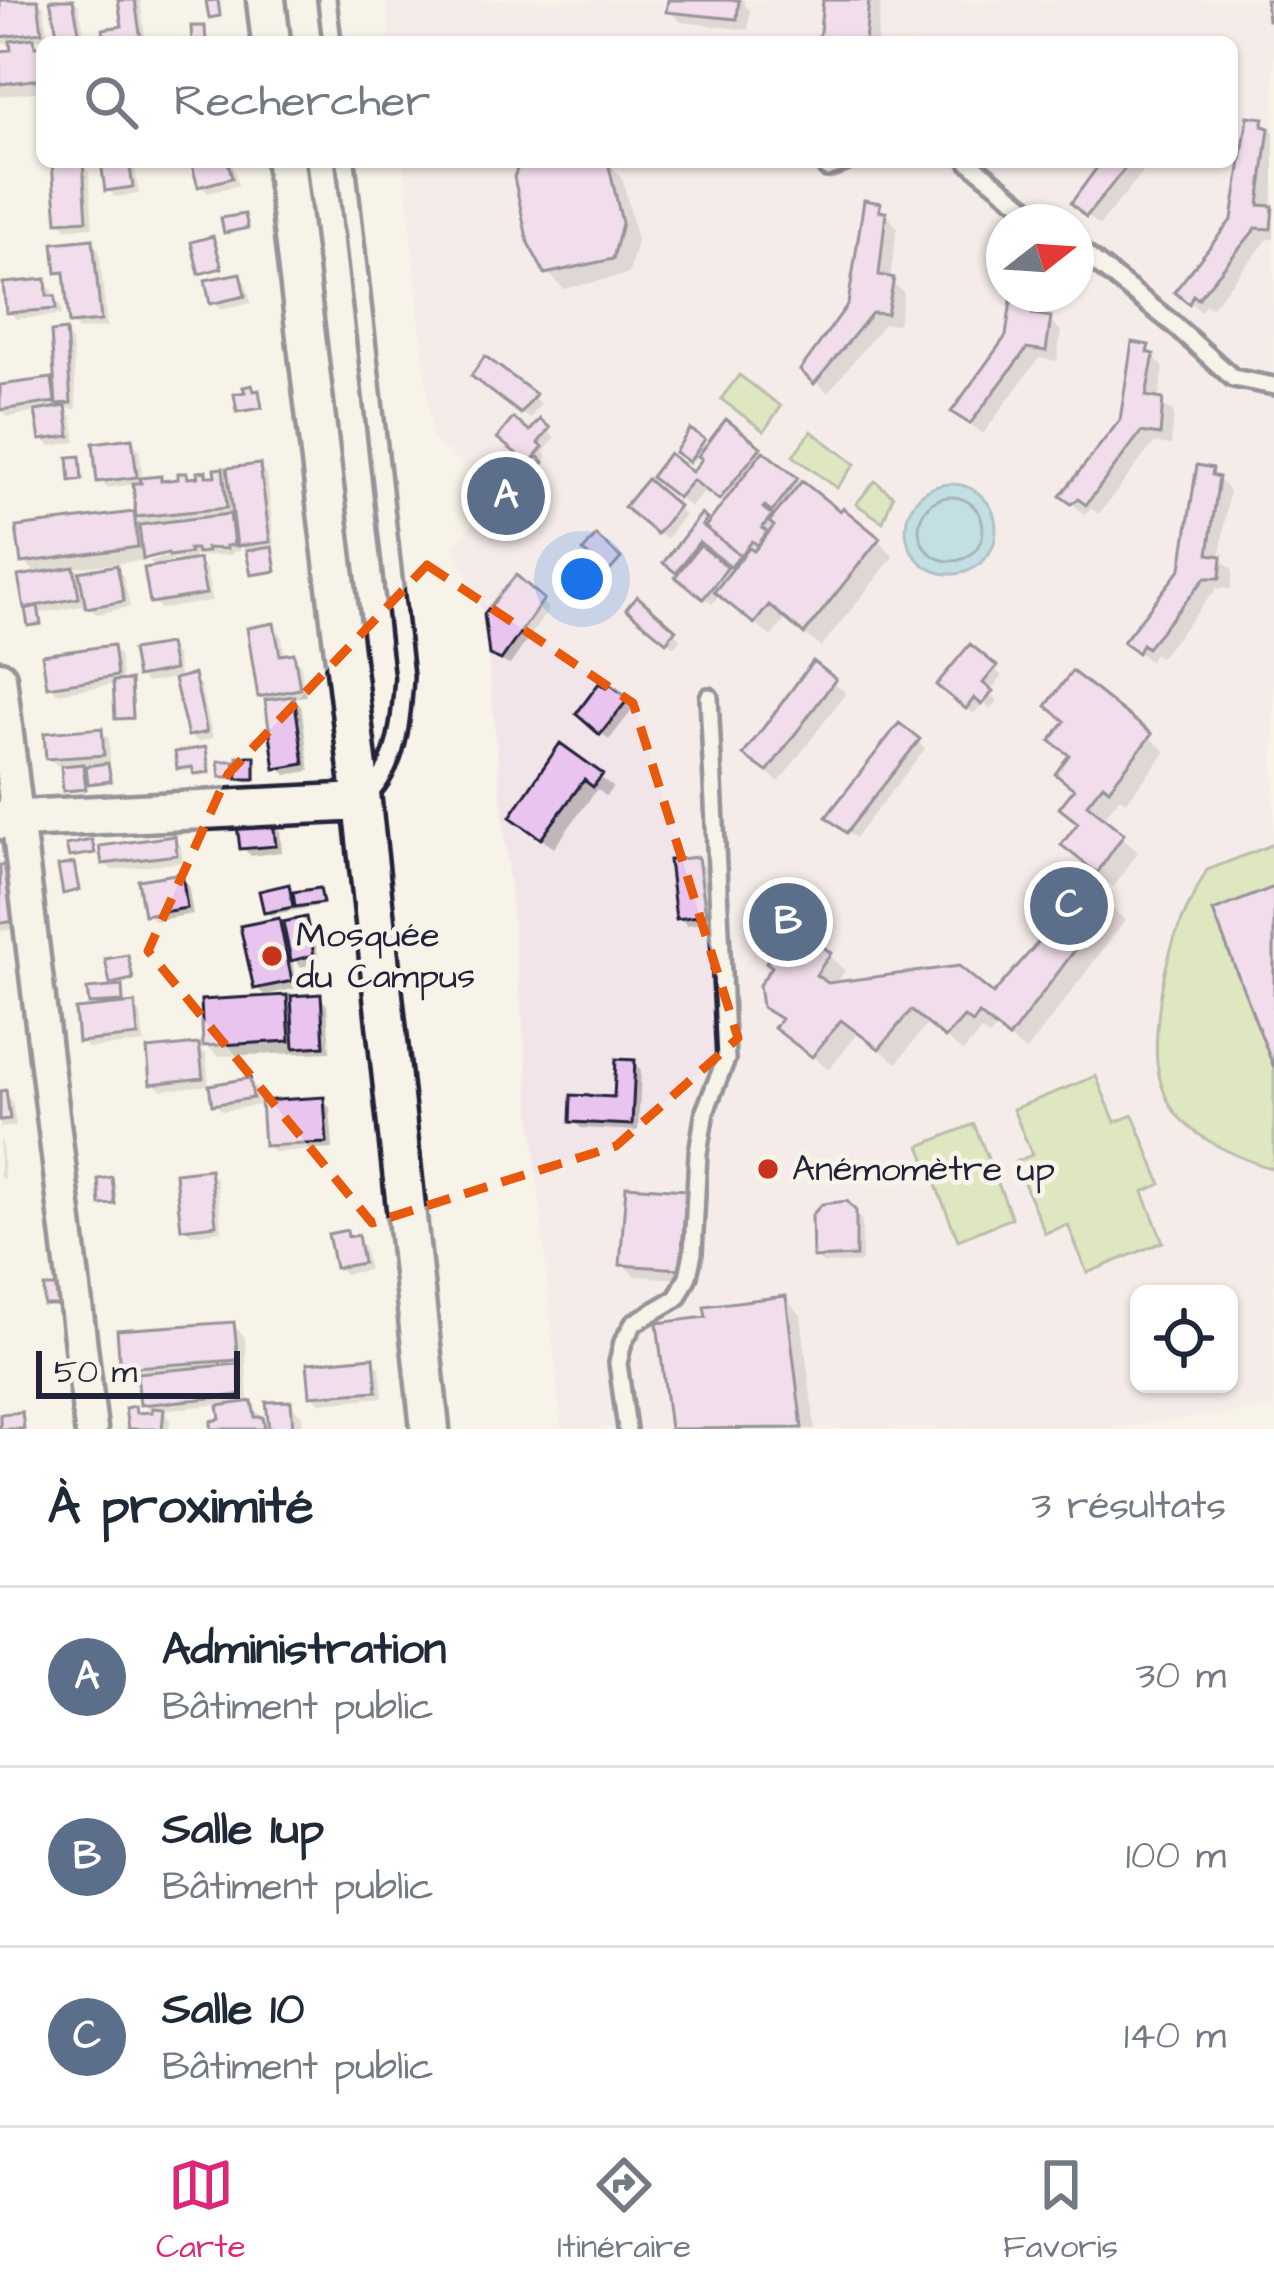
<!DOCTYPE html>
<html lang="fr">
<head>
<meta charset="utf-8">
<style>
	:root { --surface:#fff; --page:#f6f6f7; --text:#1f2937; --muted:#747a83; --line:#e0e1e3; --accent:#db2777 }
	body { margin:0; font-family:"Architects Daughter",sans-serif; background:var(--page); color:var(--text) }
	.controls { position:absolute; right:36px; bottom:36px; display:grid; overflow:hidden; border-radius:18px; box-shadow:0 3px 9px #0004 }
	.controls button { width:108px; height:108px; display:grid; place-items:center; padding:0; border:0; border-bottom:3px solid var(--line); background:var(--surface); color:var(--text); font:60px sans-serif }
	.compass { position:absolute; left:986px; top:204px; width:108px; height:108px; border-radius:50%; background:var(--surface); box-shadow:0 3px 9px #0004; rotate:73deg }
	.scale { position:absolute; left:36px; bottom:30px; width:204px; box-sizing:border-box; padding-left:12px; border:6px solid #22223b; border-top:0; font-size:33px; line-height:42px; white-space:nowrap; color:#22223b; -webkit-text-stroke:9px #f7f3e8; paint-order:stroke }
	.you { position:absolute; left:582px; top:579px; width:42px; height:42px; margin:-30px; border:9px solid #fff; border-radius:50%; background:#1a73e8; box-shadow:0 0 0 18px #1a73e833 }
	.badge { display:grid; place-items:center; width:78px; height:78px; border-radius:50%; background:var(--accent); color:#fff; font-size:39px; font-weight:700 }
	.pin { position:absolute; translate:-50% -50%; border:6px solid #fff; box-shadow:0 3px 12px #0006 }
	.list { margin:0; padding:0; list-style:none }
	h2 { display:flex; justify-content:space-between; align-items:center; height:156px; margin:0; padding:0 48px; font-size:51px }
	h2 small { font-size:39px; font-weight:400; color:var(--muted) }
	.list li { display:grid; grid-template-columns:78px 1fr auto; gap:36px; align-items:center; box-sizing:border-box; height:180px; padding:0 48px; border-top:3px solid var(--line) }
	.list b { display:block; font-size:45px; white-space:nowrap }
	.list p { margin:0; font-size:39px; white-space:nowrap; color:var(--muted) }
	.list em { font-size:39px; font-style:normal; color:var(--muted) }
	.icon { flex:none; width:66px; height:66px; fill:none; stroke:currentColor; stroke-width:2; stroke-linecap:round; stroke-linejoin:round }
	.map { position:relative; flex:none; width:1274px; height:1429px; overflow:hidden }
	.search { position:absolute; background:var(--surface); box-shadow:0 3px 9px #0004; left:36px; right:36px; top:36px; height:132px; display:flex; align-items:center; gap:30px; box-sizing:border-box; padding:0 42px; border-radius:18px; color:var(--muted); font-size:45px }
	.sheet { height:696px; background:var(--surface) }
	nav { display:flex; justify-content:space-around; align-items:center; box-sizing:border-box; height:168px; border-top:3px solid var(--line); background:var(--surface); font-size:33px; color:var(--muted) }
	nav a { display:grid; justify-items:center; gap:6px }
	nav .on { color:var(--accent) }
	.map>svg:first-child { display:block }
	.built { fill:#f2e5ea; fill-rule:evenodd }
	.green { fill:#c0d990; stroke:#717e66; stroke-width:3 }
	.water { fill:#80cbe0; stroke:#5a879e; stroke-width:3 }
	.shadow { fill:#0003; fill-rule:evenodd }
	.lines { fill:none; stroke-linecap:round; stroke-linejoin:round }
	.shore { stroke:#48667d; stroke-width:3 }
	.building { fill:#e8c4ef; stroke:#22223b; stroke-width:3 }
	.service-casing { stroke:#22223b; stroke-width:24 }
	.minor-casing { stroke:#22223b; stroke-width:39 }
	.tertiary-casing { stroke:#22223b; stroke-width:45 }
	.service { stroke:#f7f3e8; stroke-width:15 }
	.minor { stroke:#f7f3e8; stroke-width:30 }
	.tertiary { stroke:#f7f3e8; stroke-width:36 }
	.marked { fill:none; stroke:#e8590c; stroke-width:9; stroke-dasharray:24 15; stroke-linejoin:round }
	.poi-dot { fill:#c8321e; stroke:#f7f3e8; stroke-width:4.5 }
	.labels { text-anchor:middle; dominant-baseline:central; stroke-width:10; stroke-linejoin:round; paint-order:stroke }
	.poi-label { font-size:36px; fill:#22223b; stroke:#f7f3e8; text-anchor:start }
</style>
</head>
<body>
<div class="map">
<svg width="1274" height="1429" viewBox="0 0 1274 1429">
	<rect width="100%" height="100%" fill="#f7f3e8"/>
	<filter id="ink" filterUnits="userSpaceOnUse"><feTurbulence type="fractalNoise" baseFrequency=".00833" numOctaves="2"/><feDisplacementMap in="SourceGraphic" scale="24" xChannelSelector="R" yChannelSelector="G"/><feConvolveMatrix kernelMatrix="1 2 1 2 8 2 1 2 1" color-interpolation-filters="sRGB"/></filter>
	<g filter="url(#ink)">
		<!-- built -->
		<path class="built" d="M385,0H1274V1408L1100,1429H561L484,614L453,545L499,496L432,438L403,162H1232V42H390ZM1004,222H1076V294H1004ZM1139,1294H1229V1384H1139Z"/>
		<!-- green -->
		<path class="green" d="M739,375L781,406L764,431L721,399Z
			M811,431L855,464L837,488L793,456Z
			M875,481L893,496L883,522L856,504Z
			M1274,844V1169C1242,1160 1190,1137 1172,1108C1154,1078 1155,1051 1158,1018C1163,958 1178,923 1207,870Z
			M1096,1076L1115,1122L1133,1115L1161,1184L1143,1192L1163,1242L1087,1273L1068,1225L1045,1233L1015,1162L1032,1155L1013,1109Z
			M974,1124L1012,1218L958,1240L920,1146Z"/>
		<!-- water -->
		<path class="water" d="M906 529a45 45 0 1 1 90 0a45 45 0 1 1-90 0Z"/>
		<!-- shadow -->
		<path class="shadow" d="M25,0H38L44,6L48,38L32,40L42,49V91L0,96V54L15,52L13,43L0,44V3Z
			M53,0H74L78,4L86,42L61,40Z
			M121,0H140L146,42H108L106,31L126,29Z
			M671,0H744V4L750,10L748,30L681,22L669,11Z
			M826,0H881L877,42H822Z
			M1263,121L1274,132V186L1271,208L1274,211V239H1268L1211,308L1205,304L1201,312L1178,292L1234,220Z
			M104,162H134L139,194L115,197L108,189Z
			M195,162H232L238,185L208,193L201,186Z
			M524,162H609L623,180L637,240L629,274L564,289L547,272Z
			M1105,162H1151L1099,226L1075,203Z
			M82,165L89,172L93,227L67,229L59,221Z
			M879,206L897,227L890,280L904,293L898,324H884L828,393L804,370L851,305Z
			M92,243L99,250L107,327L79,330L72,322L68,281L59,272Z
			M239,276L246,283L251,303L221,310L213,302Z
			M44,282L52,290L53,298L61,306L62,315L16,319L9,311Z
			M1015,294H1048L1044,319L1050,320L1061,331L1057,361L1039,358L983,434L955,412L1008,337Z
			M65,333L72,341L77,409L63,408L72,417L76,442L50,446L43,439L38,412L8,417L1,409L0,388L51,381L58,388Z
			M1147,348L1164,368L1158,401L1174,413L1171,445L1154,443L1099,514L1091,509L1084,514L1064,496L1123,421Z
			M482,382L534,397L541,404L530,419Z
			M540,424L555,438L544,452L548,456L542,464L545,467L535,481L544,489L542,492L524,478L534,466L508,445L530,436Z
			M131,441L139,449L143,481L160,479L165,483L191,481L205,474L210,479L218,478L222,471L231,481L259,467L267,475L277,573L257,576L247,552L239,544L240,551L232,552V555L193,556L196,562L206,569L212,601L161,609L153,602L158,569L149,561L184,552L182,546L148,555V560L71,568L79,575L116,568L123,576L130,607L96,614L89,605L40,613L42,626L34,628L31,625L32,612L26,606L38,576L24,561L133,515L140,522L136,484L107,488L100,480ZM176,559L182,565L161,568L160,564Z
			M703,441L708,447L759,449L841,515L878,540L894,556L821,647L786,619L771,637L720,594L712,604L687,584L667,563L702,518L710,526L726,505L706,489L691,507L666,488L693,476L706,459L699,453L693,462L678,451ZM699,538L706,543L685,570L678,565Z
			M1212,471L1229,491L1220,558L1233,570L1231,589L1217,588L1160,658L1154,653L1150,662L1127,642L1184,570Z
			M677,508L685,515L666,539L635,514Z
			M516,579L549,609L510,665L500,661L492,653Z
			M637,616L674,632L681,639L674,647Z
			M273,626L281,634L285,657L293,656L300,663L306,696L292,698L301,706L310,771L286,775L278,767L269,703L261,695Z
			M168,647L176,655L180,680L193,678L200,685L213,738L198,742L190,735L177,678L147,683L139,675Z
			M112,648L119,655L123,684L132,686L135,720L121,721L118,718L116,684L57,693L50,686Z
			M813,666L846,693L779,782L759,766Z
			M995,669L1002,676L989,692L998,701L991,710L983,703L974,714L947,692Z
			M627,701L634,708L609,740L580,713Z
			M101,731L109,739L110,761L103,762L110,770L112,783L94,785L86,777L87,791L69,793L66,790L64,765H56L49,758Z
			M1150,737L1166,752L1126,802L1120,797L1102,820L1138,852L1114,887L1080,860V825L1063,808L1076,791L1059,774L1071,758L1054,740Z
			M918,742L925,749L855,838L837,824Z
			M561,747L613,787L606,796L597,789L554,848L526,828Z
			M205,751L208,753L210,774L199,776L196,769L183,771L180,768Z
			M254,759L256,762L257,781L225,779L222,776L233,764L240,771Z
			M272,824L280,831L282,852L251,856L243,848Z
			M173,840L181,847L183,862L112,870L104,863Z
			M697,860L705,868L712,922L687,925L679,918Z
			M0,869L30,927L0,931Z
			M180,876L188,884L193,914L154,921L147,913Z
			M288,888L291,895L319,891L324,905L270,915L267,912Z
			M1090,888L1125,920L1026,1052L996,1027L990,1037L981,1031L963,1052L928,1023L897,1063L858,1033L829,1070L778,1028L782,1022L765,1005L829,955L845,971L835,985L994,998Z
			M305,920L312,928L320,962L301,967L291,956L298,988L264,995L257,988L278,921L282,925Z
			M127,958L134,982L118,985L124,992L125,1007L134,1006L141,1014L144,1043L88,1048L81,1040L99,1010L92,1003L120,989L113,983Z
			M320,997L327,1005L330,1052L218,1056L206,1045L286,998L294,1007Z
			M198,1047L206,1054L209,1085L161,1090L153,1082Z
			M634,1063L641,1071L638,1131L581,1128L573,1121L617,1100Z
			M249,1082L257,1089L259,1104L323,1100L330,1108L333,1149L274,1152L267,1144L265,1104L222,1111L215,1103Z
			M0,1094H5L12,1101L16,1126L0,1128Z
			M0,1141L2,1142L4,1178H0Z
			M209,1172L216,1179L222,1231L191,1235L183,1227Z
			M685,1193L697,1205L692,1280L635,1276L623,1264Z
			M846,1204L862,1221V1262L824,1264L816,1257Z
			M346,1234L364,1246L369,1270L345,1274L338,1267Z
			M785,1299L801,1315L815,1429H673L660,1326L709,1320Z
			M233,1325L245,1337L248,1405H251L272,1429L290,1404L302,1416L303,1429H214V1423L223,1422L221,1404L161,1410L170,1419L169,1429H131L128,1411L134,1410L140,1416L154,1415L143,1404L140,1378H134L122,1367Z
			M373,1360L380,1368L383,1397L320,1403L312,1395Z"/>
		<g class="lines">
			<!-- shore -->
			<path class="shore" d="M919 529a32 32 0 1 1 64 0a32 32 0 1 1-64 0Z"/>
		</g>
		<!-- building -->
		<path class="building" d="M0,0H38L42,32L0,37Z
			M50,0H73L80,37L59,42Z
			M118,0H135L141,40L105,42L103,29L122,26Z
			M218,0L220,16L209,18L206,1Z
			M668,0H739L737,19L666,12Z
			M823,0H869L865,42H819Z
			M1266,0H1274V19L1268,20Z
			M191,26H205L206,42H192Z
			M34,38L35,47L42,46V79L0,84V51L11,50L10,41Z
			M1248,116L1264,118L1262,126L1269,128L1259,205L1273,206L1271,229L1256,228L1198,299L1193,295L1189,304L1174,292L1232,219Z
			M83,162L87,220L57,222L52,164Z
			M101,162H129L133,187L105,191Z
			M191,162H228L232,178L198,187Z
			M520,162H608L622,223L613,259L545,274L528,243L514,177Z
			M1101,162H1130L1086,217L1071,203Z
			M864,200L881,203L879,211L886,212L879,275L894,278L887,314L872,313L814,384L800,370L848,304Z
			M245,214L248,228L224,233L221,218Z
			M213,236L222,268L199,274L191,242Z
			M93,239L101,321L69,324L64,272L56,273L53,243Z
			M240,273L245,296L210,304L205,280Z
			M46,279L47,296H55L56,309L6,313L3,283Z
			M1012,294H1036L1032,314L1051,317L1046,351L1027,348L970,424L951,412L1006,336Z
			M66,330L71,403L56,404L51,332Z
			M1132,342L1149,345L1147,352L1154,354L1146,396L1163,399L1160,435L1141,432L1086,505L1078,499L1071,504L1060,496L1120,420Z
			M485,356L536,394L521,414L471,376Z
			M52,378L55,402L0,410V385Z
			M252,385L254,391L259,390L262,408L237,412L234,394L245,392L243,387Z
			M66,406L70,436L40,440L35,411Z
			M513,418L530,431L540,419L550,428L538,443L543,447L529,464L497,438Z
			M726,419L761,447L719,500L693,480L678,498L651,477L669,453L692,472L702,459L698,456Z
			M690,429L705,439L689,462L675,452Z
			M132,438L137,477L97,482L93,443Z
			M763,451L798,478L772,512L765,506L763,508L772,515L762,528L767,532L758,545L752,541L741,556L705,527Z
			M80,456L82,480L70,481L68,457Z
			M537,456L544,462L534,477L543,484L538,491L520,479Z
			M260,464L270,542L237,546L227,468Z
			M1197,465L1213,468L1212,475L1219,477L1208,554L1222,556L1220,578H1205L1147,648L1142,644L1138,653L1123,642L1181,568Z
			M223,468L227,508L136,517L133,483H141L140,478L161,476V481L178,479V473H187L188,478L198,477L197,472L206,471V476H215L214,469Z
			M647,479L679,506L657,534L624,507Z
			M802,481L840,511L843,508L880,538L804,634L769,605L754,624L714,592L749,548L754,551L774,526L769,522Z
			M134,512L138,547L21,563L16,527Z
			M230,514L234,545L226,546L227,549L206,548L207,552L197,553L196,549H189L190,553L169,556L168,553L143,559L139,525Z
			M701,514L707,519L702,525L740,555L731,567L699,542L676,573L663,563Z
			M596,535L621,558L608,573L583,551Z
			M700,545L728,567L703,599L675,577Z
			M272,547L276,571L251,575L246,551Z
			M199,559L206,594L150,603L144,568Z
			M117,565L124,601L86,608L79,572Z
			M74,567L79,598L24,608L18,576Z
			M516,575L544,599L501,660L489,655L484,614Z
			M637,596L676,630L666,642L626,609Z
			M38,606L41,624L28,626L25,609Z
			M274,623L280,655L294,653L300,689L258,697L247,628Z
			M169,644L174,670L137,677L132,650Z
			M970,644L997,666L983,683L993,691L982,705L974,698L966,709L936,685Z
			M113,645L117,676L47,687L42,655Z
			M813,661L836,679L767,772L743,755Z
			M1072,671L1152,734L1109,789L1103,784L1087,804L1124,834L1097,873L1061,845L1078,823L1059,808L1074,789L1055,774L1069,755L1050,741L1065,721L1046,706Z
			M194,674L207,732L188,736L174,679Z
			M131,680L133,718L115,719L113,681Z
			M599,683L606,688L610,684L629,698L600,735L576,714Z
			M294,696L304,764L275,769L265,700Z
			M899,723L920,739L846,833L826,817Z
			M102,728L104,755L46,759L44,733Z
			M560,743L603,774L593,787L584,780L541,839L510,817Z
			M206,747L209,772L194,774L192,767L177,769L175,752Z
			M237,756H255V779H237Z
			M218,761H234L235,777H220Z
			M108,763L111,781L88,784L86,766Z
			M83,764L86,789L63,791L61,766Z
			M273,821L276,846L240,849L237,825Z
			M175,836L177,855L102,864L99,846Z
			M92,840L95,853L69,857L66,845Z
			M698,857L706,915L676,919L669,860Z
			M74,863L79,890L63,894L58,866Z
			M0,865L16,866L24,920L0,923Z
			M182,873L187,908L144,915L138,880Z
			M1098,874L1091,885L1111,902L1009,1038L979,1014L973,1023L964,1017L945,1038L911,1010L879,1049L841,1020L812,1057L774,1028L781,1019L762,1007L759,985L772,967L766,962L797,925L831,953L816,975L828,983L959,966L993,994Z
			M289,884L293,907L264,913L259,891Z
			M1274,887V1068L1213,911Z
			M320,888L323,903L295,907L293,892Z
			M306,917L314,955L291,961L283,922Z
			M279,918L292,981L254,989L240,926Z
			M128,955L133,979L110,984L105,959Z
			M122,986L123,1002L89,1004L87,989Z
			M321,994L324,1046L294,1048L291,996Z
			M287,995L290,1041L203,1046L201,1000Z
			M135,1003L138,1036L78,1042L75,1009Z
			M199,1044L203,1078L150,1084L147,1049Z
			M616,1059L635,1060L632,1125L570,1122L571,1095L614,1097Z
			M250,1078L253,1098L212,1105L209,1085Z
			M6,1090L10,1119L0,1120V1091Z
			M324,1097L327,1143L264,1146L261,1101Z
			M210,1169L216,1225L181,1229L175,1173Z
			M112,1177L115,1204L100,1205L98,1179Z
			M626,1186L686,1190L681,1269L620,1265Z
			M847,1201L856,1211V1256L813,1258L812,1215L822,1204Z
			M347,1230L348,1237L358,1235L363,1263L335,1268L328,1234Z
			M44,1287H69V1305H44Z
			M786,1296L802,1428L670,1429L657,1323L706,1317L704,1306Z
			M234,1322L238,1360L120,1368L117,1330Z
			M374,1357L377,1391L310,1396L307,1363Z
			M238,1364L241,1395L140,1405L137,1373Z
			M252,1401L255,1417H263L265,1429H211V1421L220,1419L218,1406Z
			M291,1401L293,1429H269L266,1402Z
			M135,1406L136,1413L152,1412V1408L164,1409L162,1429H128L125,1408Z
			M22,1412L24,1429H0V1414Z"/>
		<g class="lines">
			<!-- service casing -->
			<g class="service-casing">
				<path id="service" d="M327,0L332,42
					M346,162L404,677C401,719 399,763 368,795
					M969,162L1044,222
					M827,168L845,162
					M1076,247L1172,323L1233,378L1274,386
					M627,1429L618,1363L623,1342L634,1323L677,1298L688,1276L693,1253L698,1153L705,1111L726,1059L709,697"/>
			</g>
			<!-- minor casing -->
			<g class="minor-casing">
				<path id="minor" d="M0,677L91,1429"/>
			</g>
			<!-- tertiary casing -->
			<g class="tertiary-casing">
				<path id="tertiary" d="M266,0L271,42
					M285,162L362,802L430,1429
					M0,820L362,802"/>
			</g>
			<!-- service -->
			<use href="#service" class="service"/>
			<!-- minor -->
			<use href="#minor" class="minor"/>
			<!-- tertiary -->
			<use href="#tertiary" class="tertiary"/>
		</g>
	</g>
	<!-- marked area -->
	<path d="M0 0H1274V1429H0ZM427,565L633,703L738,1038L616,1146L372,1223L148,951L228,774Z" fill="#f7f3e8" fill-opacity=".55" fill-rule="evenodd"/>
	<path class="marked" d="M427,565L633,703L738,1038L616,1146L372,1223L148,951L228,774Z"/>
	<!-- markers -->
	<g class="poi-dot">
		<circle cx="272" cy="956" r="12"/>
		<circle cx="768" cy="1169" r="12"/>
	</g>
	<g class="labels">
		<!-- poi labels -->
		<g class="poi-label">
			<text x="296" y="935">Mosquée<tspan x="296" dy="41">du Campus</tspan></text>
			<text x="792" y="1169">Anémomètre up</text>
		</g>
	</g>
</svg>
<div class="controls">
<button><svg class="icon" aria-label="locate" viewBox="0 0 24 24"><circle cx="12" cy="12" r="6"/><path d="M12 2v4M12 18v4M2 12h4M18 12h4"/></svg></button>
</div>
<svg class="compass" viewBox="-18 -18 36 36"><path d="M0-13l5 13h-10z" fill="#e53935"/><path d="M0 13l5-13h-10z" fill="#747a83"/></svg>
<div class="scale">50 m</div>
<div class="you"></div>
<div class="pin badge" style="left:506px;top:496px;background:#5c6f8a">A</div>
<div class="pin badge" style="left:788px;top:922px;background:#5c6f8a">B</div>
<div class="pin badge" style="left:1069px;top:906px;background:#5c6f8a">C</div>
<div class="search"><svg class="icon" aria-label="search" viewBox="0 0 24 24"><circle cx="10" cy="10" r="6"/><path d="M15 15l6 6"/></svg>Rechercher</div>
</div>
<section class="sheet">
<h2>À proximité<small>3 résultats</small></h2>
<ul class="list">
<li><span class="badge" style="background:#5c6f8a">A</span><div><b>Administration</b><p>Bâtiment public</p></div><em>30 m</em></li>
<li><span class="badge" style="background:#5c6f8a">B</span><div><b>Salle 1up</b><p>Bâtiment public</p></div><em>100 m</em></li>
<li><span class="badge" style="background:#5c6f8a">C</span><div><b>Salle 10</b><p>Bâtiment public</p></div><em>140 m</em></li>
</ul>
</section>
<nav>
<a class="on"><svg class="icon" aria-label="map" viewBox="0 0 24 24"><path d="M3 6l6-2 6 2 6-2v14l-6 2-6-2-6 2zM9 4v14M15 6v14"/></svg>Carte</a>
<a><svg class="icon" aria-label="directions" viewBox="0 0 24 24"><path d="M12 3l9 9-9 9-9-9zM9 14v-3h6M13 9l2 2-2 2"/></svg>Itinéraire</a>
<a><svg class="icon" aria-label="saved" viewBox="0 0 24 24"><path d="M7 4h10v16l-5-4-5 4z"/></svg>Favoris</a>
</nav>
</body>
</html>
